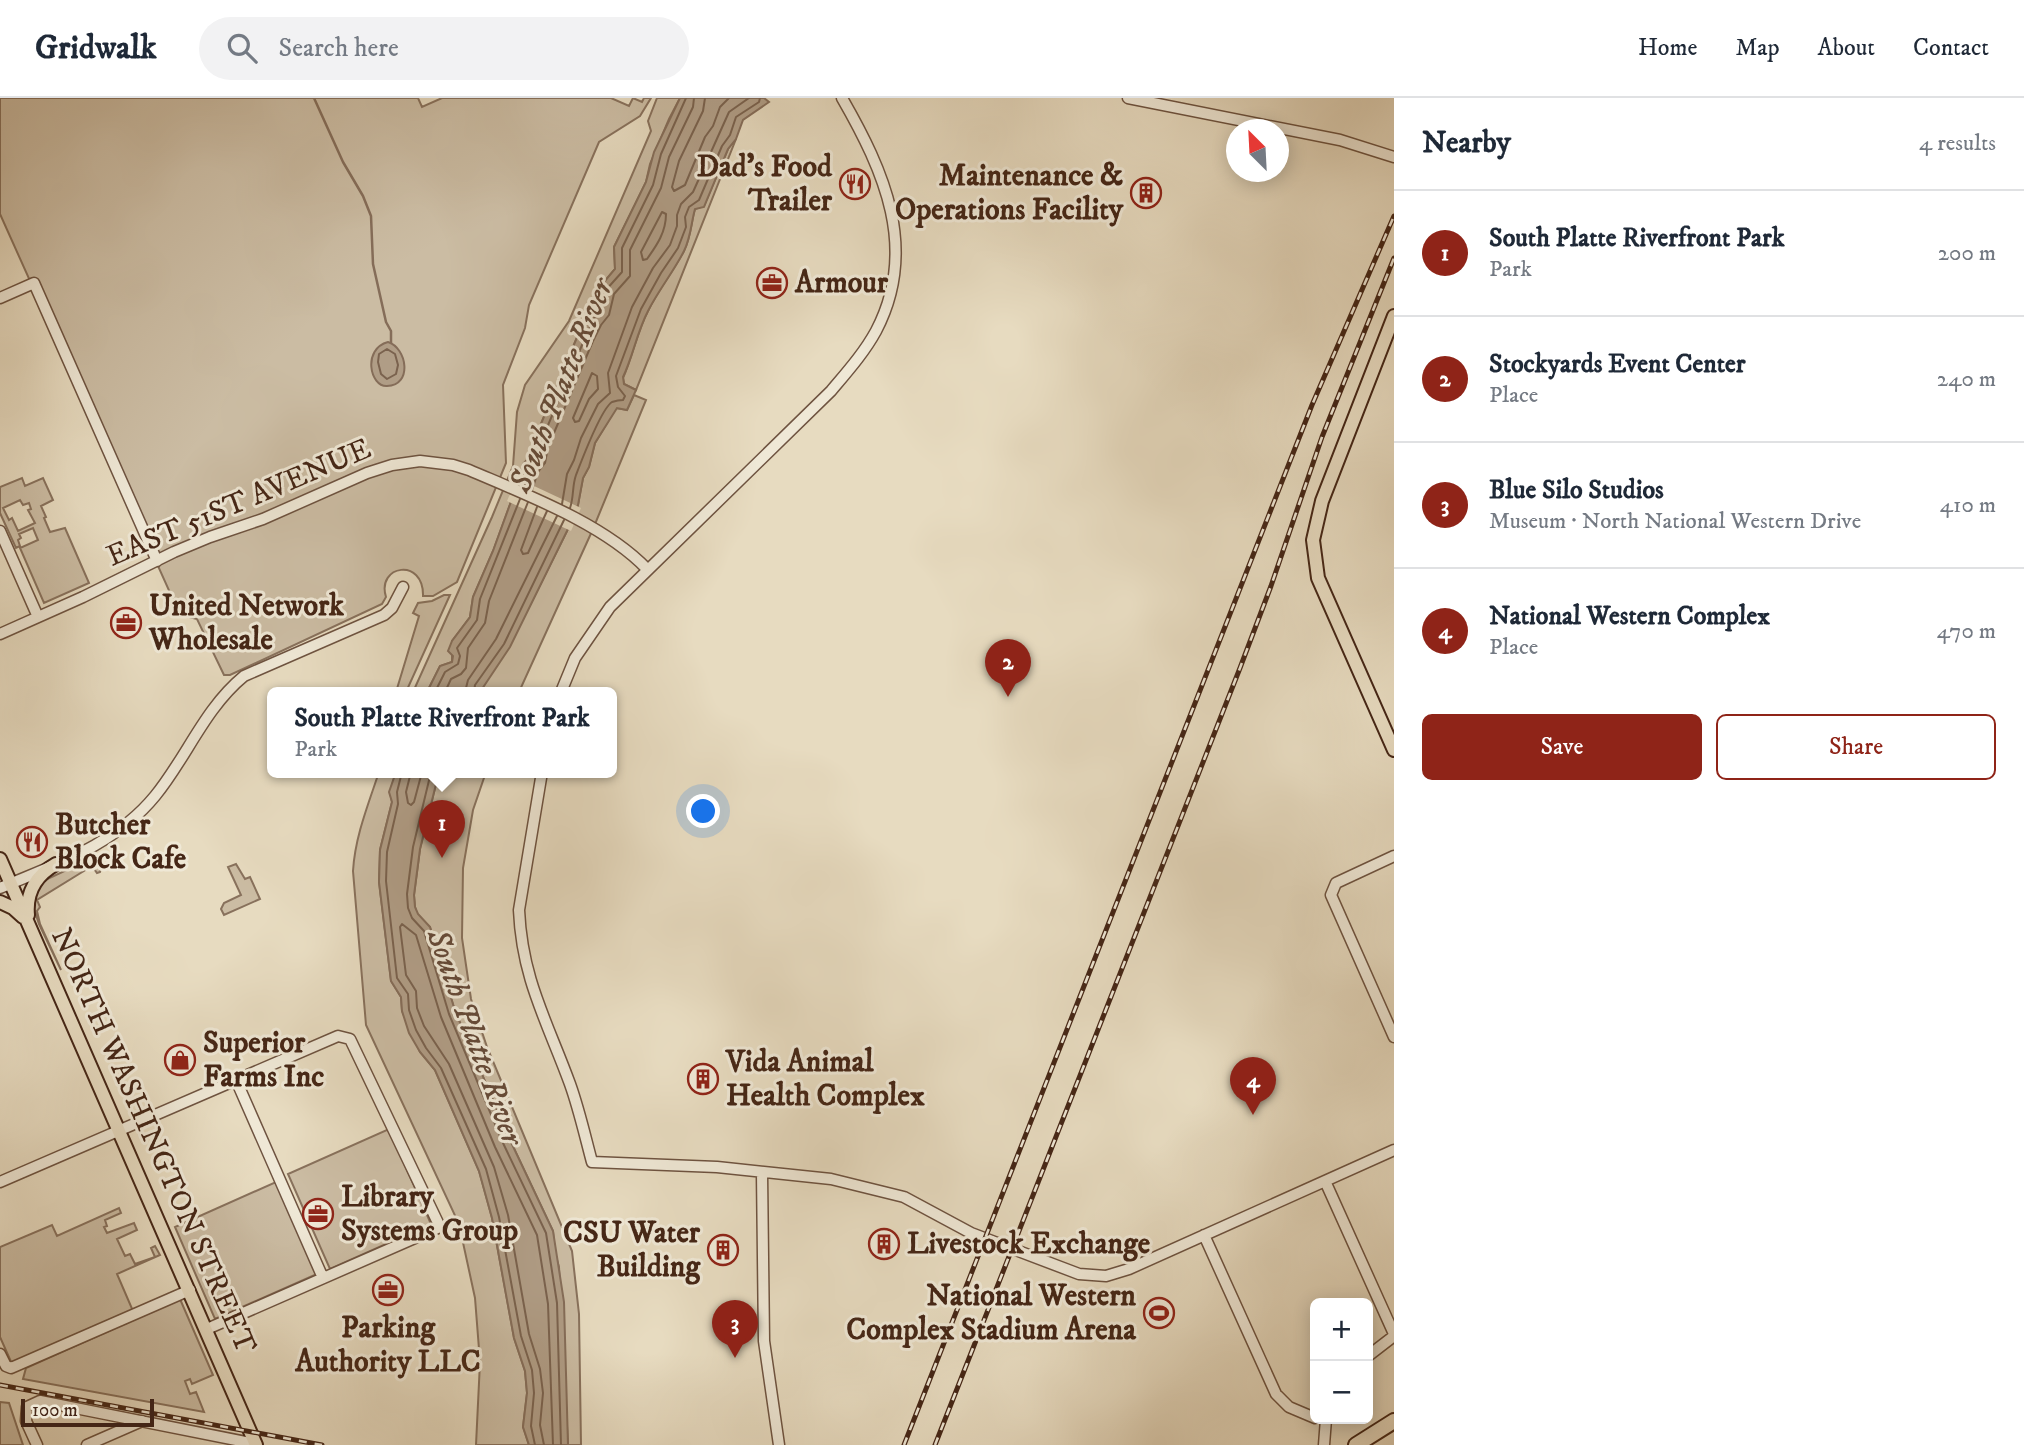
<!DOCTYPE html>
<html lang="en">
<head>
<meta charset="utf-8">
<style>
	:root { --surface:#fff; --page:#f2f2f3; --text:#1f2937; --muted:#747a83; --line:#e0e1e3; --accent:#8f2418 }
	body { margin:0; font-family:"IM FELL DW Pica",serif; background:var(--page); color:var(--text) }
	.controls { position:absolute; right:21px; bottom:21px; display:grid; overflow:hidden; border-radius:10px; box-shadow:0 4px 18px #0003 }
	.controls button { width:63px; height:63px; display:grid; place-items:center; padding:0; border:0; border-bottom:2px solid var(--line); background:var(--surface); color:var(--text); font:35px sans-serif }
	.compass { position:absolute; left:1226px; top:21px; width:63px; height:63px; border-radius:50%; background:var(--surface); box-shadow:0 4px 18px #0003; rotate:336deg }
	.scale { position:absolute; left:21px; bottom:18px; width:133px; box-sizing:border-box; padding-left:7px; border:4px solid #452616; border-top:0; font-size:19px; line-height:24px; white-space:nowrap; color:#452616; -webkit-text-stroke:5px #efe8d6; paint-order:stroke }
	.you { position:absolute; left:704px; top:714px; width:24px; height:24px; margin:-18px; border:5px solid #fff; border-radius:50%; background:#1a73e8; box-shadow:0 0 0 10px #1a73e833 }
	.badge { display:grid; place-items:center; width:46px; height:46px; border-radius:50%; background:var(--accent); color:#fff; font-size:23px; font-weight:700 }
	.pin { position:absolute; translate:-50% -58px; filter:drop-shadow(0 2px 4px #0008) }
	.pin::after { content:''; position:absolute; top:37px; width:24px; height:21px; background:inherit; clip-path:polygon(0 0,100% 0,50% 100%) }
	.popup { position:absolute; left:267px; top:589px; width:350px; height:91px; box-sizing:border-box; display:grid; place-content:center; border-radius:10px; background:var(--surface); filter:drop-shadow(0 2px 5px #0005); font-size:23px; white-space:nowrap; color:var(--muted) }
	.popup b { font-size:26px; color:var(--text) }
	.popup::after { content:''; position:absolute; left:50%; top:100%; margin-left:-14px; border:14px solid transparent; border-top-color:var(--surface) }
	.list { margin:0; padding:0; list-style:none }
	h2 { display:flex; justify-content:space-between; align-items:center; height:91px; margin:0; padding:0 28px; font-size:30px }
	h2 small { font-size:23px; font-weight:400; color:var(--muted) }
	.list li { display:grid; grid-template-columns:46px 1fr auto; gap:21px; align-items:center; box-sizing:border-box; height:126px; padding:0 28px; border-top:2px solid var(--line) }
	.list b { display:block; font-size:26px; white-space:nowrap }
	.list p { margin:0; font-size:23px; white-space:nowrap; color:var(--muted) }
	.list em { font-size:23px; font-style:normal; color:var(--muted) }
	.actions { display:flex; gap:14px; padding:21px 28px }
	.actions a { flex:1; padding:16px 0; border:2px solid var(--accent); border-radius:10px; text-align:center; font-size:24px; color:var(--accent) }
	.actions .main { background:var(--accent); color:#fff }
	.icon { flex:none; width:38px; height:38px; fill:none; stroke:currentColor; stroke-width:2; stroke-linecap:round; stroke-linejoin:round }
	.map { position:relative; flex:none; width:1394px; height:1347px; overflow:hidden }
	header { display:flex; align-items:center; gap:42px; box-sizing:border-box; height:98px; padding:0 35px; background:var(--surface); border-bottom:2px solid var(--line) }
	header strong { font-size:33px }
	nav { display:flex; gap:38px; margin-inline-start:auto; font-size:24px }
	.search { width:490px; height:63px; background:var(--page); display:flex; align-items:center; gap:18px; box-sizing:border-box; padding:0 24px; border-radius:38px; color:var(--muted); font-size:26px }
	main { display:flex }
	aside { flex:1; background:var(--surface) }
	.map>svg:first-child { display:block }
	.green { fill:#cbbca3; stroke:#88715c; stroke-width:2; fill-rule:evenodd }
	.water { fill:#b09d86; stroke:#856d59; stroke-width:2 }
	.pier { fill:#e7dbc0 }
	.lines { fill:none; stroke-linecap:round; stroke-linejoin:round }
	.shore { stroke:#7a624e; stroke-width:2 }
	.stream { stroke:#856d59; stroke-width:2.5 }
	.minor-casing { stroke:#6e5340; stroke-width:13 }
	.major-casing { stroke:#452616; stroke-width:16 }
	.highway-casing { stroke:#452616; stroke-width:18 }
	.minor { stroke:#efe8d6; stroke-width:10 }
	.major { stroke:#e7dbc0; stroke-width:12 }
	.highway { stroke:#e7dbc0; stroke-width:14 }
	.rail-casing { stroke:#452616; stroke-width:5 }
	.rail { stroke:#efe8d6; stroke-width:2.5; stroke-dasharray:8; stroke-linecap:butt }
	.labels { text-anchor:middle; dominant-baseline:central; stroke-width:6; stroke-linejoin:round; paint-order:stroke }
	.poi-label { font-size:30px; font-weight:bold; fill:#452616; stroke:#efe8d6; text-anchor:start }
	.street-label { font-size:30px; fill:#452616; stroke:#efe8d6 }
	.water-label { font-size:32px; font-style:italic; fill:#654a38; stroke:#efe8d6 }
</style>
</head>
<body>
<header>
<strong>Gridwalk</strong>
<div class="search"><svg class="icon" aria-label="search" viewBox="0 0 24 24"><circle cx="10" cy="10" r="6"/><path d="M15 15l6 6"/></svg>Search here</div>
<nav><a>Home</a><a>Map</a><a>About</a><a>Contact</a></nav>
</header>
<main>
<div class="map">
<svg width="1394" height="1347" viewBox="0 0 1394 1347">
	<rect width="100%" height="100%" fill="#e7dbc0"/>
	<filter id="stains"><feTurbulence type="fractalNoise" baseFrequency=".00286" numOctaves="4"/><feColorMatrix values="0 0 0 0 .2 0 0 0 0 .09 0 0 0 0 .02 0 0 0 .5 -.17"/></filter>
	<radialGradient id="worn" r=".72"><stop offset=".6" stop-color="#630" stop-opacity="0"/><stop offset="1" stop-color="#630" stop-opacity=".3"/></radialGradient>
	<!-- green -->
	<path class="green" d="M0,0H418L422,9L442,0H611L629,8L633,0L642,4L644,0H651L640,18L599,44L529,207L525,230L503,287L506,365L457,484L433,498H423C424,459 376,467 386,499L382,506L230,577H224L197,521L180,517L0,116Z
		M657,0H680L669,21L650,66L646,84L614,149L615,171L599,190L595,212L589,214L578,237L533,345L530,359L523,366L520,379L493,453L473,499L470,519L452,543V564L440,568L427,594H413L492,419L513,368L517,314L525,287L569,223L651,33L648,23Z
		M736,41L636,292L624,286L623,280C633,258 637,234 648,213C658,192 674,172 684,153C691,139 691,125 695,111L704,108L728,51Z
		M634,297L646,302L593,431L519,594H480L524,519L567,433L578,407L583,380L589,369L595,345L616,310L627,312Z
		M22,380L25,388L43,380L53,402L41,408L46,419L44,420L50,434L65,430L89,485L44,505L20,450L38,442L33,430L19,436L21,440L18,442L20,448L16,450L0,415V389ZM20,402L23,407L29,405L31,411L28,412L35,425L18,433L12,420L9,422L3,410Z
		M444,497H450L406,594H396L419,518L413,515L418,505L432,503Z
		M379,674H396L390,694L392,704L380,752L379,784L391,883L401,899L402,913L420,954L435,972L479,1073L492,1120L514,1240L525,1273L527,1295L523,1329L529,1347H476L480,1264L475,1200L459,1126L366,927L353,773C355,739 368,707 379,674Z
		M439,674H486L473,712L463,770L462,840L471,901L487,949L572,1153L579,1216L581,1347H568L559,1169L555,1155L553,1133L510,1042L455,913L430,829L417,816L415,809L414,797L420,751Z
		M90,761L97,763L101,769L100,774L97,775L92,768L37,802L40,809L37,813L40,826L61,872L39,826L34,811L35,796L43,783Z
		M236,766L245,781L250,779L260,801L224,817L221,811L224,805L241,797L228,769Z
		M389,1031L431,1126L330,1171L288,1076Z
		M276,1084L317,1176L215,1221L175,1129Z
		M119,1110L121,1115L105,1122L107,1128L104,1129L107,1135L134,1125L137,1132L117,1141L125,1158L130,1156L135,1166L155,1159L151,1150L155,1148L160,1157L117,1176L133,1213L12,1266L0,1239V1149L52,1127L57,1138Z
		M180,1201L213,1277L192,1286L190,1281L185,1283L190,1296L196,1294L204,1314L23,1281L26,1270Z
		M0,1304L9,1305L23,1347H0Z"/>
	<!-- water -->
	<path class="water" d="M680,0H764L769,4L743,22L736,41L728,51L704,109L695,111C691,125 691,139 684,153C674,173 658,193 648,213C637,234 633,258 623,279L624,286L636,292L627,312L617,310L595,345L589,369L583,380L578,407L567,433L510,549L480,594H427L440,568L452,564L453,558L448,553L452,543L470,519L473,499L493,453L520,379L523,366L530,359L533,345L578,237L589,214L595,211L599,190L615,171L614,149L646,84L654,54Z
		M388,244C407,250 413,287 387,288C370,289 362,251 388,244Z
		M396,674H439L420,751L414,797L415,809L418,816L430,829L455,913L510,1042L553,1133L564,1204L568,1347H529L523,1329L527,1295L525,1273L514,1240L492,1120L479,1073L435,972L420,954L409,935L402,913L401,899L391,883L379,784L380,752L392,704L389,694Z"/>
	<!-- pier -->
	<path class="pier" d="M517,380L581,410L571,433L507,403Z"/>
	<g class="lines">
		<!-- shore -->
		<path class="shore" d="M705,0L703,13L679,63L672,89L674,93L685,87L705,39L713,28L720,9L729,0
			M662,114L666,116C666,134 657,147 647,161L643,162L641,154Z
			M387,251L395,256L398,267L396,276L387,281L381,276L378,264L379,256Z
			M592,275L597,278L598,291L589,301L579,323L575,324L573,320Z
			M524,389L529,370L537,362L540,346L585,240L594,220L601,214L605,193L622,174V150L653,87L661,56L686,0
			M532,392L538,374L545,365L548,349L593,243L601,227L609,217L614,196L630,178V152L661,90L669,59L693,9L694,0
			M562,406L567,376L574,362L581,340L598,306L610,295L608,275L632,209L653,170L670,147L677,128V117L681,106L693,94L729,14L749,0
			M537,409L521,452L523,456L528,455L547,413
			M570,410C574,399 572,388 576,377C581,364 601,311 612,304C615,303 621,302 623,302L625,298L618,289L616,278L641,211L661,175L678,150L686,129L685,119L689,109L699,102L722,48L730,37L736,19L759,4L760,0
			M435,594L445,574L458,566L460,558L457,550L477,522L480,501L520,401
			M445,594L451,581L461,576L466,570L468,550L485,525L489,503L528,404
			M465,594L468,582L496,541L557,418
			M474,594L475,587L504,546L564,422
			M402,674L397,694L398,706L387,754L386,783L397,880L408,896L409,912L416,932L426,950L441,970L486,1071L499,1119L521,1238L532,1272L534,1295L531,1328L535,1347
			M411,674L406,694L408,705L411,707L414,704L422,674
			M431,674L413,749L407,796L408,810L412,820L424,833L449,916L503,1045L546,1135L557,1205L561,1347
			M544,1347L540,1327L543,1295L540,1271L529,1236L508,1117L494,1069L449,966L424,928L417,910L416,893L406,877L400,829L402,826L416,837L441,919L495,1049L537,1137L548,1206L553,1347"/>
		<!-- stream -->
		<path class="stream" d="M314,0L343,64L363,98L371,118L373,166L386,224L391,233V245"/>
		<!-- minor casing -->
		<g class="minor-casing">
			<path id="minor" d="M1128,0L1340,42L1394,59
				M0,200L34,185L157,463
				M0,433L38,519
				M0,536L83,499L174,454L210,439L263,421L367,375L392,367L420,363L453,367L469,372C527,397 604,426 647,471
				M561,594L575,560L610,509L831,293C847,274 864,255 876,233C919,151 884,73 842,0
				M542,674L519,812C522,881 547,923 570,986C579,1011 585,1038 592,1064L717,1069L831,1081L904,1099L971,1135L1079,1176L1106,1178L1129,1171L1394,1052
				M1394,758L1336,785L1331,797L1394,939
				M0,790C56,766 115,747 155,698C187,659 204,611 244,578L384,517L392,510L403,489
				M236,982L323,1180
				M762,1075L764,1243L779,1347
				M1325,1083L1394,1236
				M0,1084L338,938L350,941L440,1129L207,1231
				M1204,1137L1276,1296L1289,1309L1315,1320
				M0,1256L6,1268L11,1270L190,1192
				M1368,1258L1394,1238
				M37,1347L26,1323L27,1309L40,1303L256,1346
				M87,1347L142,1323
				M1324,1347L1326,1321"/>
		</g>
		<!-- major casing -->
		<g class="major-casing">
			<path id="major" d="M1394,218L1322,403L1313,442L1318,480L1394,652
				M0,761L256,1347
				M0,804L13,810L23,819
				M28,817C26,795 36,777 56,766"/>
		</g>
		<!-- highway casing -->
		<g class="highway-casing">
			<path id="highway" d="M1356,1347L1394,1323"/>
		</g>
		<!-- minor -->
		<use href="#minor" class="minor"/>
		<!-- major -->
		<use href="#major" class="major"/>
		<!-- highway -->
		<use href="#highway" class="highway"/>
		<!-- rail casing -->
		<g class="rail-casing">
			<path id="rail" d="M0,1287L322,1347
				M904,1347L1312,307L1394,118
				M935,1347L1240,570L1271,488L1322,339L1394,160"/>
		</g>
		<!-- rail -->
		<use href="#rail" class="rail"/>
	</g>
	<!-- icons -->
	<defs>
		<g id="restaurant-ring" transform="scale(1.575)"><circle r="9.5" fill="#efe8d6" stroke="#8f2418" stroke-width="1.5"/><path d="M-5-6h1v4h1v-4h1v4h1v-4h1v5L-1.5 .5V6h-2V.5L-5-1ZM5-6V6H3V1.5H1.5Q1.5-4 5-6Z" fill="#8f2418"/></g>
		<g id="building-ring" transform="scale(1.575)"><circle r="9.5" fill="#efe8d6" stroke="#8f2418" stroke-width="1.5"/><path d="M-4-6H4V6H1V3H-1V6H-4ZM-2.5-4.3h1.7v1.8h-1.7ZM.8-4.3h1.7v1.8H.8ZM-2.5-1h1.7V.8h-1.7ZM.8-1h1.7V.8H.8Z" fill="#8f2418"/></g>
		<g id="office-ring" transform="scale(1.575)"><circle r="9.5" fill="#efe8d6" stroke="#8f2418" stroke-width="1.5"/><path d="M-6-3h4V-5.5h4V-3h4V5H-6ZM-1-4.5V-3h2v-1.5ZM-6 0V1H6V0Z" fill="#8f2418"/></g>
		<g id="shop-ring" transform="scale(1.575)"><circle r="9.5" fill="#efe8d6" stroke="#8f2418" stroke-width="1.5"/><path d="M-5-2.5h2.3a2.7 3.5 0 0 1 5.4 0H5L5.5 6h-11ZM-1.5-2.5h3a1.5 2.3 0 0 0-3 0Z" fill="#8f2418"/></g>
		<g id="stadium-ring" transform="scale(1.575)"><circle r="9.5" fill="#efe8d6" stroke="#8f2418" stroke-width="1.5"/><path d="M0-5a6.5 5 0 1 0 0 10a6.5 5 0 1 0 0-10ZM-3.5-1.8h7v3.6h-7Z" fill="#8f2418"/></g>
	</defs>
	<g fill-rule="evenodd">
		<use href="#restaurant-ring" x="855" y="86"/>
		<use href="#building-ring" x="1146" y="95"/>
		<use href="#office-ring" x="772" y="185"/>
		<use href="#office-ring" x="126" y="525"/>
		<use href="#restaurant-ring" x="32" y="744"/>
		<use href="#shop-ring" x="180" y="962"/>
		<use href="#building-ring" x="703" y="981"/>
		<use href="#office-ring" x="318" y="1116"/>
		<use href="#building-ring" x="884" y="1146"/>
		<use href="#building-ring" x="723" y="1152"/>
		<use href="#office-ring" x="388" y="1192"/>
		<use href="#stadium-ring" x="1159" y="1215"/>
	</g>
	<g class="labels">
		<!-- poi labels -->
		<g class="poi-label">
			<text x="832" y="69" text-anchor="end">Dad's Food<tspan x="832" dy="34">Trailer</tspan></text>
			<text x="1123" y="78" text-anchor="end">Maintenance &amp;<tspan x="1123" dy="34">Operations Facility</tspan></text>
			<text x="795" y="185">Armour</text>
			<text x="149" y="508">United Network<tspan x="149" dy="34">Wholesale</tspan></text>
			<text x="55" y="727">Butcher<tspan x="55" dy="34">Block Cafe</tspan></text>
			<text x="203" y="945">Superior<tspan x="203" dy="34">Farms Inc</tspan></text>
			<text x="726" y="964">Vida Animal<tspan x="726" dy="34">Health Complex</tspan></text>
			<text x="341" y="1099">Library<tspan x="341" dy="34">Systems Group</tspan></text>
			<text x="700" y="1135" text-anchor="end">CSU Water<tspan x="700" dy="34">Building</tspan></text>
			<text x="907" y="1146">Livestock Exchange</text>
			<text x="1136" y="1198" text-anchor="end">National Western<tspan x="1136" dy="34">Complex Stadium Arena</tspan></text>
			<text x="388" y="1230" text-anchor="middle">Parking<tspan x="388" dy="34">Authority LLC</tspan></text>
		</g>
		<!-- street labels -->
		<g class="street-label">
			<text transform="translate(239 405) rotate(-23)">EAST 51ST AVENUE</text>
			<text transform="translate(153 1043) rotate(66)">NORTH WASHINGTON STREET</text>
		</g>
		<!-- water labels -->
		<g class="water-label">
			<text transform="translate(562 288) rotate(-68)">South Platte River</text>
			<text transform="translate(474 939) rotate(70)">South Platte River</text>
		</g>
	</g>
	<rect width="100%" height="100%" filter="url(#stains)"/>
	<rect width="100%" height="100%" fill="url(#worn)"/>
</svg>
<div class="controls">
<button>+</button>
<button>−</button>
</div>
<svg class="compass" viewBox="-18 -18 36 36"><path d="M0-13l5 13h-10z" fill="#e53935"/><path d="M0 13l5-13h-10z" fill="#747a83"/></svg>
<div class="scale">100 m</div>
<div class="you"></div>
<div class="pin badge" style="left:442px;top:760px">1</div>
<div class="popup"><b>South Platte Riverfront Park</b>Park</div>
<div class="pin badge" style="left:1008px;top:599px">2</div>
<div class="pin badge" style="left:735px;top:1260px">3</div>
<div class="pin badge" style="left:1253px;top:1017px">4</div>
</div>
<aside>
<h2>Nearby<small>4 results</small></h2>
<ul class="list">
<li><span class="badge">1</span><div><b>South Platte Riverfront Park</b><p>Park</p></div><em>200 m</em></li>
<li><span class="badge">2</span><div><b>Stockyards Event Center</b><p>Place</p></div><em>240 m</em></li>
<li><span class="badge">3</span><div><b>Blue Silo Studios</b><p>Museum · North National Western Drive</p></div><em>410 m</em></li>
<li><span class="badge">4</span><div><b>National Western Complex</b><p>Place</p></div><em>470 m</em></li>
</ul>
<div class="actions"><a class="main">Save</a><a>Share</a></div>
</aside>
</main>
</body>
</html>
